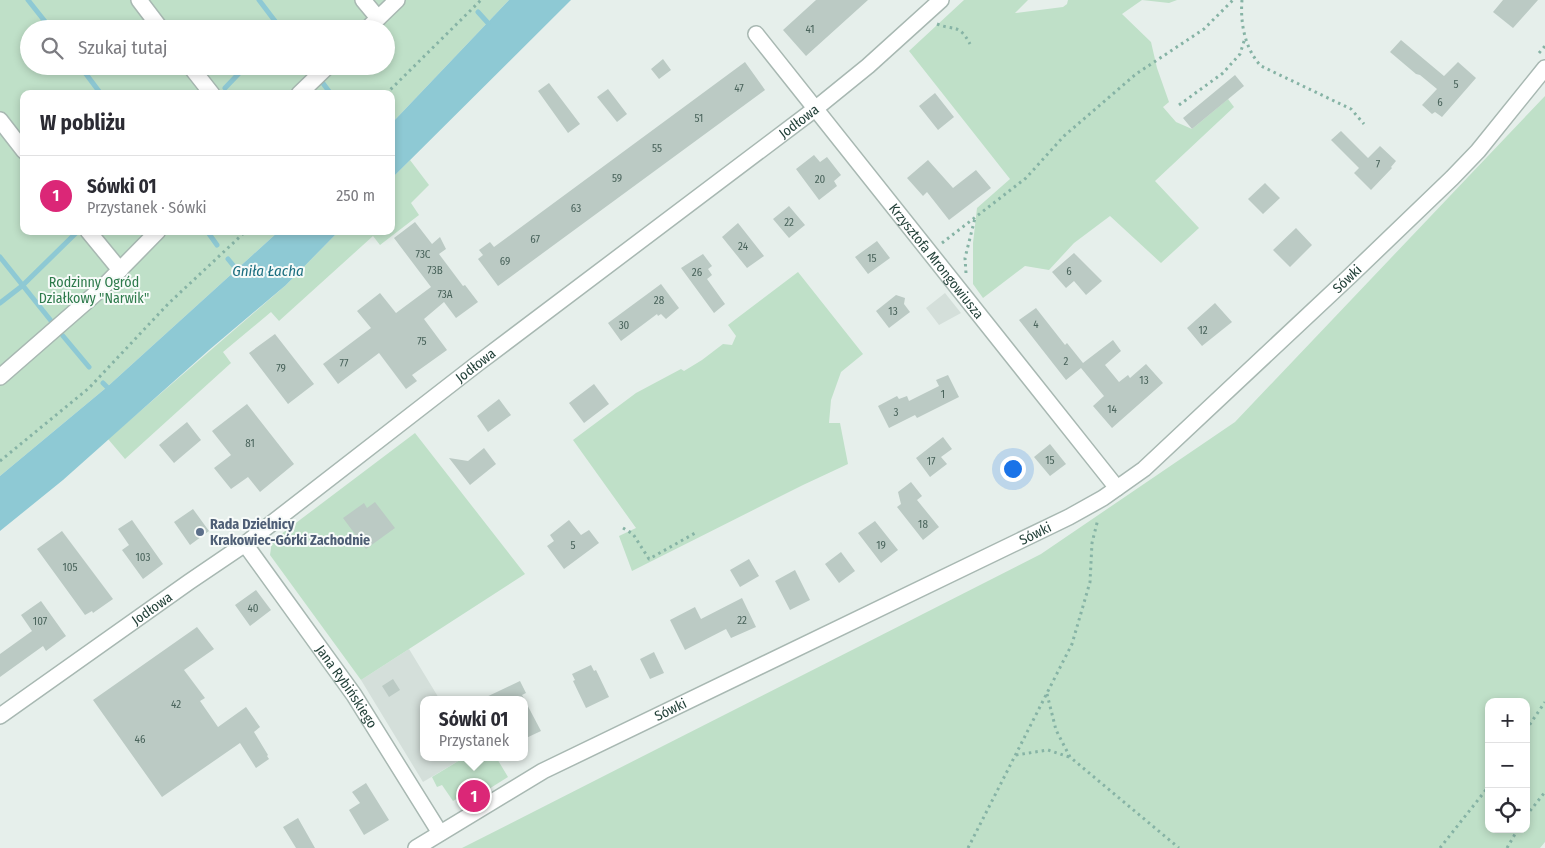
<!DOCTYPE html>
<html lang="pl">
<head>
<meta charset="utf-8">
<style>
	:root { --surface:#fff; --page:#f7f7f7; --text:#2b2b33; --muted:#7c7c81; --line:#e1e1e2; --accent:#db2777 }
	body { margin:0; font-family:"Fira Sans Condensed",sans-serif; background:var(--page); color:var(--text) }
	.controls { position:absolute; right:15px; bottom:15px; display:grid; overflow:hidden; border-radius:10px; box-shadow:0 2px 8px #0003 }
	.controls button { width:45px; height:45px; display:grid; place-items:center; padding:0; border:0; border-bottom:1px solid var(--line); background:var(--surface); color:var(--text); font:25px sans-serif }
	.you { position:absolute; left:1012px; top:468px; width:18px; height:18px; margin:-12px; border:4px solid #fff; border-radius:50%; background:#1a73e8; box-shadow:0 0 0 8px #1a73e833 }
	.badge { display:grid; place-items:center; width:32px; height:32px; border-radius:50%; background:var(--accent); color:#fff; font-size:16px; font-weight:700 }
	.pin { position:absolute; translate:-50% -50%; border:2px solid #fff; box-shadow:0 1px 5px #0006 }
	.popup { position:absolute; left:420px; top:696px; width:108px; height:65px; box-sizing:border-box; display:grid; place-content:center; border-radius:10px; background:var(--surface); filter:drop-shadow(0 1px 4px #0005); font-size:16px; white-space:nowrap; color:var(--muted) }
	.popup b { font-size:19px; color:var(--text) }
	.popup::after { content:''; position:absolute; left:50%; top:100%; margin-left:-10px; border:10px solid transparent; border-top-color:var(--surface) }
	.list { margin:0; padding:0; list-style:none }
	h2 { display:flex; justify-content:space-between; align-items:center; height:65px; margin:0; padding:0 20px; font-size:21px }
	h2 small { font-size:16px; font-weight:400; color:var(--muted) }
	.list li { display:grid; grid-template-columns:32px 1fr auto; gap:15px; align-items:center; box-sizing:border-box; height:80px; padding:0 20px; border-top:1px solid var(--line) }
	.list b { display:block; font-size:19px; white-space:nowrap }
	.list p { margin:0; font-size:16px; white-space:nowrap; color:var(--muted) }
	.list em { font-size:16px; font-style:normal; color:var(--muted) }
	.icon { flex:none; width:28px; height:28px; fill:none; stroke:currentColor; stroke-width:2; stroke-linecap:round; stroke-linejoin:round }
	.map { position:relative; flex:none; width:1545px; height:848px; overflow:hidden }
	.search { position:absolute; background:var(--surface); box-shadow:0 2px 8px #0003; left:20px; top:20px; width:375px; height:55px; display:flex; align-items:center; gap:12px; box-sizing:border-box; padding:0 18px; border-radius:28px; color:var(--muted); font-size:19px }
	.panel { position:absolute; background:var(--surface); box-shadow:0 2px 8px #0003; left:20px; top:90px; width:375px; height:145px; border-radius:10px }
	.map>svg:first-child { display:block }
	.built { fill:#d4dfda }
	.green { fill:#bfe0c8; fill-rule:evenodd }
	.water { fill:#8ec9d4 }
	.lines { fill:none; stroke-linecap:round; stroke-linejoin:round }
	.stream { stroke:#8ec9d4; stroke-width:5 }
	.building { fill:#bbcac4 }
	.minor-casing { stroke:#a8b8b2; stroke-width:18 }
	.path { stroke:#86b3a5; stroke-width:3; stroke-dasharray:2.5 4; stroke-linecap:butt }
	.minor { stroke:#fff; stroke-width:15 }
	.service-dot { fill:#5c6f8a; stroke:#f7fbf9; stroke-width:2 }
	.labels { text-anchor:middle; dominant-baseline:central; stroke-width:4; stroke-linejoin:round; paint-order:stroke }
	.number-label { font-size:11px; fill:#4a645c }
	.street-label { font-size:14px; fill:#24423a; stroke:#f7fbf9 }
	.park-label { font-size:14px; fill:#2d7a4b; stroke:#f7fbf9 }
	.service-label { font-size:14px; font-weight:bold; fill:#4e5e75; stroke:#f7fbf9; text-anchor:start }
	.water-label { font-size:15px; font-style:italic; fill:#1c6f80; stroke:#f7fbf9 }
</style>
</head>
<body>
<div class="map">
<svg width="1545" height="848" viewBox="0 0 1545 848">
	<rect width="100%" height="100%" fill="#e6efeb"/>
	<!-- built -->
	<path class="built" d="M945,293L961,313L939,325L926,308Z
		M409,649L440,700H424V757H465L423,782L361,680Z"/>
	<!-- green -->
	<path class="green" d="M0,0H509L391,124V94H24V231H279L107,387L0,476ZM29,29H386V66H29Z
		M964,0H1028L1015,13L1063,7L1067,4L1068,0H1177L1169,3L1142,0L1122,14L1151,42L1157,68L1169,102L1163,107L1176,122L1192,129L1228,99L1234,107L1155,181L1199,228L1161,263L1110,216L1074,243L1049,270L1025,266L983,298L973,284V243L977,208L1010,179L909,51Z
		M1545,96V842L1540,848H462L1041,554L1235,422ZM1489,702H1526V829H1489Z
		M410,160L429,185L411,203L419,215L380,245L373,236L279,321L271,312L223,352L231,363L125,459L108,439L286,285L339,231H391V179Z
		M798,272L863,354L841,372L831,400L829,423H840L848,464L803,485L632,571L619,536L636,528L573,440L636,393L681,369L684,371L702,360L723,344L732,345L736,336L728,325Z
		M415,433L525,574L361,680L270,555L272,541Z
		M465,757H496L508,777L476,797L473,793L459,800L458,798L453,801L442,785L437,787L432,777Z"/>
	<!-- water -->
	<path class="water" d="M509,0H571L391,179V124Z
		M279,231H339L286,285L209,350L63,480L0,531V476L107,387Z"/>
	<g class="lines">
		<!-- stream -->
		<path class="stream" d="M28,0L51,29
			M259,0L281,29
			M478,12L488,23
			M80,66L101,94
			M309,66L312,69
			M322,82L331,94
			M225,88L246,66
			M207,231L217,245
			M0,257L52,322
			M228,259L237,270
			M0,303L22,286L76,233
			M63,336L89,367
			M103,383L107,387"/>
	</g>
	<!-- building -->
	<path class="building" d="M816,0H868L806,56L783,30Z
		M1503,0H1538L1513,28L1493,12Z
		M1401,40L1444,76L1458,62L1476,78L1442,117L1435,112L1432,114L1422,105L1437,89L1420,75L1416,74L1390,52Z
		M663,59L671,70L659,79L651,69Z
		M745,62L765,90L498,286L478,259L483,255L479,250L490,242L494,247Z
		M1235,75L1244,86L1192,129L1183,118Z
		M549,83L580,124L568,133L538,91Z
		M608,89L627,114L617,122L597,97Z
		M935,93L954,117L938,130L919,106Z
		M1341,131L1368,158L1380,146L1396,161L1391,167L1392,168L1371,190L1354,173L1359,168L1331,140Z
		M814,155L820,162L827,157L841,175L834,181L837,186L819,200L796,169Z
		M928,160L953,188L976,170L991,188L949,220L927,192L923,196L907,178Z
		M1265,183L1280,198L1263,214L1248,199Z
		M789,206L805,225L789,238L773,219Z
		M415,222L432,244L440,237L446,249L439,254L463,286L465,285L478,302L456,318L444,302L424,319L447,350L412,375L417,381L406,389L379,353L338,384L323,364L371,328L357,311L380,293L396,313L431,287L394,238Z
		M738,223L764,256L747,268L722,237Z
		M1296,228L1312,245L1290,267L1273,250Z
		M877,241L890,258L868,274L855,257Z
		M1074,253L1102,281L1086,295L1074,281L1066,288L1052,272Z
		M703,254L712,266L708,269L712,275L707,279L725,304L714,313L681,268Z
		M661,284L679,308L666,319L661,314L658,316L657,314L621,341L608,323Z
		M896,295L905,298L904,304L910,312L889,328L876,311Z
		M1215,303L1232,322L1202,346L1187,328Z
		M1036,308L1065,345L1067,343L1083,363L1113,340L1121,351L1105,365L1119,382L1128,375L1130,378L1146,364L1163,383L1112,428L1093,406L1104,396L1081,368L1066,380L1019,320Z
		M275,334L314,384L288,404L249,353Z
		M948,375L959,397L917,418L915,415L889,428L878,406L897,396L899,399L907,396L909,401L939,386L936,380Z
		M594,384L609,404L584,423L569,403Z
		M499,399L511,415L488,432L477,416Z
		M247,404L294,464L260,492L248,477L231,489L214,468L231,455L212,431Z
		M187,422L201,440L174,463L159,445Z
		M943,437L952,449L941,457L947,464L930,477L916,458Z
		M1050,444L1066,464L1050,476L1034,457Z
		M484,448L496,464L470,485L449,458L468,461Z
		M911,482L922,496L917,500L939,527L923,540L897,507L901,504L898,492Z
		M375,502L395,528L366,549L343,518L364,503L367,508Z
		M193,509L209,531L190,545L174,522Z
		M132,520L163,564L143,579L122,550L129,545L118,529Z
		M569,520L581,535L589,530L599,543L564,569L547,546L554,541L550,535Z
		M875,521L898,550L881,563L858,533Z
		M62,531L113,599L93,613L92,611L85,615L37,549Z
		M841,552L855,571L839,583L825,564Z
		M749,559L759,576L740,587L730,570Z
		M795,570L810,600L790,610L775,581Z
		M256,590L271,610L250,626L235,605Z
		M742,598L756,627L731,638L726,629L685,650L670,620L695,607L701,619Z
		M41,601L66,636L46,651L43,646L0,677V654L32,631L21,615Z
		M197,627L214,649L184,670L205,698L200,701L218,727L246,707L260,727L254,732L268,755L267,756L269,759L256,768L240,743L162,797L93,700Z
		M654,652L664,673L650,679L640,659Z
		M591,665L594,671L596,670L609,697L586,708L573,681L575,680L572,674Z
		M393,679L400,690L389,697L382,686Z
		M520,681L526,693L522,695L541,731L524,739V700H480Z
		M366,783L389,820L364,835L349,810L360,803L352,792Z
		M298,818L315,848H296L283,827Z"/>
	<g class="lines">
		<!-- minor casing -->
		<g class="minor-casing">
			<g id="minor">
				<path d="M139,0L161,29"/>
				<path d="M363,0L378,18"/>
				<path d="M367,29L397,0"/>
				<path id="s1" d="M756,34L1117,488"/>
				<path d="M190,66L212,94"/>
				<path d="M299,94L328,66"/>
				<path d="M0,120L24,151"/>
				<path d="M88,231L120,270"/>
				<path d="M0,377L102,288L158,231"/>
				<path id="s2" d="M245,544L354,695L440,833"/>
				<path id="s3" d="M0,716L189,582L245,544L477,364L815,109L868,66L941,0"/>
				<path id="s4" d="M416,848L543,771L1069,517L1103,498L1144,469L1350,276L1452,178L1478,151L1545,68"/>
			</g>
		</g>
		<!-- path -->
		<path class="path" d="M1242,0C1240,23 1245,49 1261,66L1351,109L1364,124
			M937,24C954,31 959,23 970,44
			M1539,53L1545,46
			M386,94L481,0
			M1179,105L1223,73L1240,54L1245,38
			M942,243L1026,178L1064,136L1136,74L1204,29L1233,0
			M966,273L965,258L975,218
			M0,461L89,388L169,303L246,231
			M623,528L633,534L649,559L697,532
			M1047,694L1056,730L1070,757L1179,848
			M1526,730L1545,702
			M1016,755L1048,750L1069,757
			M1526,816L1545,792
			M968,848L1072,644L1090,582L1092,543L1098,519
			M1440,848L1489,786
			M1507,848L1518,829"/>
		<!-- minor -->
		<use href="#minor" class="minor"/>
	</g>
	<!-- markers -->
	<circle class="service-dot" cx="200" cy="532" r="5"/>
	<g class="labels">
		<!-- number labels -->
		<g class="number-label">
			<text x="810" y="29">41</text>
			<text x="1456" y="84">5</text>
			<text x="739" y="88">47</text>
			<text x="1440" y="102">6</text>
			<text x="699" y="118">51</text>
			<text x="657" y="148">55</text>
			<text x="1378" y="164">7</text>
			<text x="617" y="178">59</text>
			<text x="820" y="179">20</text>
			<text x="576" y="208">63</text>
			<text x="789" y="222">22</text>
			<text x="535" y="239">67</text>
			<text x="743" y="246">24</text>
			<text x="423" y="254">73C</text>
			<text x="872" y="258">15</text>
			<text x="505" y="261">69</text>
			<text x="435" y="270">73B</text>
			<text x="1069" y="271">6</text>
			<text x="697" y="272">26</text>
			<text x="445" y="294">73A</text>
			<text x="659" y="300">28</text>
			<text x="893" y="311">13</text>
			<text x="1036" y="324">4</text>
			<text x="624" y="325">30</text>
			<text x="1203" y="330">12</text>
			<text x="422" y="341">75</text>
			<text x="1066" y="361">2</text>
			<text x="344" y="363">77</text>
			<text x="281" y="368">79</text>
			<text x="1144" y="380">13</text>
			<text x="943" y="394">1</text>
			<text x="1112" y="409">14</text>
			<text x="896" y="412">3</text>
			<text x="250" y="443">81</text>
			<text x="1050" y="460">15</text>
			<text x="931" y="461">17</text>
			<text x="923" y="524">18</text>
			<text x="573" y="545">5</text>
			<text x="881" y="545">19</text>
			<text x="143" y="557">103</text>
			<text x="70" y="567">105</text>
			<text x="253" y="608">40</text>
			<text x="742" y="620">22</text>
			<text x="40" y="621">107</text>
			<text x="176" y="704">42</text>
			<text x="140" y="739">46</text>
		</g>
		<!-- street labels -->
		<g class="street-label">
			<text stroke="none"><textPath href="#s3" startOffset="996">Jodłowa</textPath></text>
			<text stroke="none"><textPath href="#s1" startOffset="290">Krzysztofa Mrongowiusza</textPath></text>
			<text stroke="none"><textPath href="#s4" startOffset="1100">Sówki</textPath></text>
			<text stroke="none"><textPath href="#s3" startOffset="591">Jodłowa</textPath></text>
			<text stroke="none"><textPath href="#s4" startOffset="695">Sówki</textPath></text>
			<text stroke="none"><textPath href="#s3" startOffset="186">Jodłowa</textPath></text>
			<text stroke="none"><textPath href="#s2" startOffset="175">Jana Rybińskiego</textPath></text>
			<text stroke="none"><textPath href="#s4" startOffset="290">Sówki</textPath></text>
		</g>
		<!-- park labels -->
		<g class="park-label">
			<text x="94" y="282">Rodzinny Ogród<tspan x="94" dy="16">Działkowy "Narwik"</tspan></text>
		</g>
		<!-- service labels -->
		<g class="service-label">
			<text x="210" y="524">Rada Dzielnicy<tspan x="210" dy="16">Krakowiec-Górki Zachodnie</tspan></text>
		</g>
		<!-- water labels -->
		<g class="water-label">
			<text x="268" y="271">Gniła Łacha</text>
		</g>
	</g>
</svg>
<div class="controls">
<button>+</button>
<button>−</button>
<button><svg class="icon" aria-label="locate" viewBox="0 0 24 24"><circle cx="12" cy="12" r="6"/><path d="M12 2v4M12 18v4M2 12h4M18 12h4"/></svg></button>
</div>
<div class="you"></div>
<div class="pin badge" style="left:474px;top:796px">1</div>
<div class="popup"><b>Sówki 01</b>Przystanek</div>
<div class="search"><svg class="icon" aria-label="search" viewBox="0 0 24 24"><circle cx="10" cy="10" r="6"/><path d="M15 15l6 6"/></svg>Szukaj tutaj</div>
<section class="panel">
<h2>W pobliżu<small></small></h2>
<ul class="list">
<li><span class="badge">1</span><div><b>Sówki 01</b><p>Przystanek · Sówki</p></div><em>250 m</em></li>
</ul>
</section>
</div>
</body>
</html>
